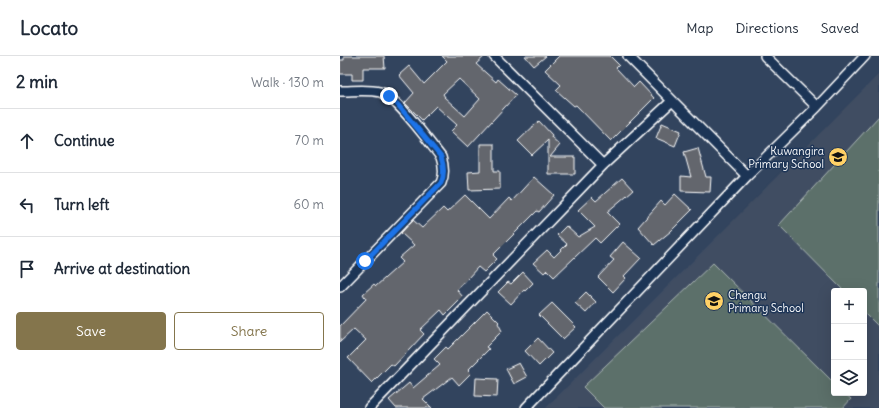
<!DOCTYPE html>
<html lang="en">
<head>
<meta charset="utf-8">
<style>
	:root { --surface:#fff; --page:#f6f6f7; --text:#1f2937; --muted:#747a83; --line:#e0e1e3; --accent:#84754c }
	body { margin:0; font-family:Delius,sans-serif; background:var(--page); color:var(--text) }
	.controls { position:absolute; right:12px; bottom:12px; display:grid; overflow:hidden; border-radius:4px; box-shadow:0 4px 16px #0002 }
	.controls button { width:36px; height:36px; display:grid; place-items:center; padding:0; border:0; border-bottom:1px solid var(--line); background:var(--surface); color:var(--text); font:20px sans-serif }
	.stop { position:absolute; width:12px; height:12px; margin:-9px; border:3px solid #1a73e8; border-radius:50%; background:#fff }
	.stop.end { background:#1a73e8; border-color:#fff; box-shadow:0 1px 4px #0008 }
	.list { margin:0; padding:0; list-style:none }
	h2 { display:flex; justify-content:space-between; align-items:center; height:52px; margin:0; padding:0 16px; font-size:17px }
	h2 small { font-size:13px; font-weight:400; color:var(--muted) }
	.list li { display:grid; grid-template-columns:26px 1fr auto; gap:12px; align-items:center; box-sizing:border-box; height:64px; padding:0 16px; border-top:1px solid var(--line) }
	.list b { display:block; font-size:15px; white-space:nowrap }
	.list em { font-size:13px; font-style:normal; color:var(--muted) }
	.actions { display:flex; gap:8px; padding:12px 16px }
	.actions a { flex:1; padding:9px 0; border:1px solid var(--accent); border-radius:4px; text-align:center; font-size:14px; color:var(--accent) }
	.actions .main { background:var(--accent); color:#fff }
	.icon { flex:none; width:22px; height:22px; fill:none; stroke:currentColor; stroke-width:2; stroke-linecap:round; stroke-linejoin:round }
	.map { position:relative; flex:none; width:539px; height:352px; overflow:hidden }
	header { display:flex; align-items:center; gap:24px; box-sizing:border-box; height:56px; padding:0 20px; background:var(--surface); border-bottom:1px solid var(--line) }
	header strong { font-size:19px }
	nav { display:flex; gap:22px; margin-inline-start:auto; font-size:14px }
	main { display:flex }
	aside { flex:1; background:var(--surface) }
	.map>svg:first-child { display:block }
	.built { fill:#414e62; fill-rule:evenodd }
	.green { fill:#5b706b; stroke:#adb8b5 }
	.building { fill:#63666d; stroke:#fff; fill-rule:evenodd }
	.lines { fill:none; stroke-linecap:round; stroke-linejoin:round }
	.minor-casing { stroke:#fff; stroke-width:12 }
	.minor { stroke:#1d3557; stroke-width:9 }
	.route { stroke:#1a73e8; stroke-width:5 }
	.labels { text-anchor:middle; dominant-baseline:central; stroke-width:3; stroke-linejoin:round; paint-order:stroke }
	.poi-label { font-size:11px; fill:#fff; stroke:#1d3557; text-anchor:end }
</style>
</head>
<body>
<header>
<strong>Locato</strong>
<nav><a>Map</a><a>Directions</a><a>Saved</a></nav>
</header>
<main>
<aside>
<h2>2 min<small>Walk · 130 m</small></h2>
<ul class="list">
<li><svg class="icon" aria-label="ahead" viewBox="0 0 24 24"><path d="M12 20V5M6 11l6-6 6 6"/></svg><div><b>Continue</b></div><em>70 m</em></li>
<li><svg class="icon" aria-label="left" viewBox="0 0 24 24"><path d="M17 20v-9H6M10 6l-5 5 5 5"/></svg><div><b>Turn left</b></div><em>60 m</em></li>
<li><svg class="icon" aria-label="arrive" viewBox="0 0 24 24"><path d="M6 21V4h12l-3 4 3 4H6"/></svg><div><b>Arrive at destination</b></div></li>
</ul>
<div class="actions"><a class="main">Save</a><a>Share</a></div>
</aside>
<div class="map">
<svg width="539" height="352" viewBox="0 0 539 352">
	<rect width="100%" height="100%" fill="#32445e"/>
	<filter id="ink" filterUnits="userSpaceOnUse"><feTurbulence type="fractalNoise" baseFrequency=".025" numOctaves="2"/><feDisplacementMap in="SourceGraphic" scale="8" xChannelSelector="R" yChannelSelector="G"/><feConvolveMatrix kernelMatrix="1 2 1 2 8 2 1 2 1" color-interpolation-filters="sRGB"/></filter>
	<g filter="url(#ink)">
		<!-- built -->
		<path class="built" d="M539,18V352H206L373,185ZM494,235H524V337H494Z"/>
		<!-- green -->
		<path class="green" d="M539,60V271L524,256V235H504L439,169Z
			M373,207L494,327V337H504L511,343L503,352H264L243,331Z"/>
		<!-- building -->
		<path class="building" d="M4,0H44L45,12H23V24H12V18H0V4H4Z
			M102,0H145L136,8L156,26L158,23L176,39L128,91L111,75L117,69L96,50L82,64L65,47L74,37L59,19L69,10L84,28L107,5ZM119,23L140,43L125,60L104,41H105L103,38Z
			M185,0H206L194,10Z
			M219,0H270L279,9L276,12L294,31L299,26L314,42L271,85L236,49L234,50L216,34L221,29L205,14Z
			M199,65L212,79L211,81L220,89L210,101H235V118H208V84L192,99L178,85Z
			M322,67L341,75L335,90L316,82Z
			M140,88H154V115H160V133L129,134L128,116L140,115Z
			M358,92L366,121H371L370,136L341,135V120L351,121L344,96Z
			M194,121L214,139L199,156L197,155L153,199L157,203L144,216L138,211L117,234L123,241L105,259L101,254L80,274L84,278L54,310L51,308L32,327L8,302L26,284L14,273L0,286V270L26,243L23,238L34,228L36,230L63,206L59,202L74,189L61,177L73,164L82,172L103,152L107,156L125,139L149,163L169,142L172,145Z
			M282,122L293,134L267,156L279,168L260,187L255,182L214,221L207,214L204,217L193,207L207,194L214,201L227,188L217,179L226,170L238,181L255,171L238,154L252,141L256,145Z
			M335,138L352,154L331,175L314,189L298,171L321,145L325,149Z
			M283,186L301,202L284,220L286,222L273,236L258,221L274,204L270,201Z
			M183,216L193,227L185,235L184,234L171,248L158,236L168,226L171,228Z
			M246,236L256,246L246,257L235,247Z
			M212,247L236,271L223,283L199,259Z
			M147,254L159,266L158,267L162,275L146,291L149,293L128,314L131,317L119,329L112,321L83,343L92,352H56L49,344L69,327L73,332L100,309L94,303L106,291L108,293Z
			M198,282L212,297L199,310L185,295Z
			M179,307L187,321L174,328L166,313Z
			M136,322L158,323L157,341L135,340Z"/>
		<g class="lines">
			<!-- minor casing -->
			<g class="minor-casing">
				<path id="minor" d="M154,0L263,109
					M288,0L407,120
					M425,0L477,51
					M0,35C13,35 28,33 40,36C57,41 89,86 101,101C104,110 105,118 101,127L0,231
					M29,352L263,109L332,45
					M186,352L407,120L477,51L525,0"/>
			</g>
			<!-- minor -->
			<use href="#minor" class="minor"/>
		</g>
	</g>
	<g class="lines" filter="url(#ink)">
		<!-- route -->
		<path class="route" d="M25,205L101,127C105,118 104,110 101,101L58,49L49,40"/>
	</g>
	<!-- icons -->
	<defs>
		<g id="school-disc" transform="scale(1)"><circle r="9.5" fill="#ffd166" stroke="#1d3557"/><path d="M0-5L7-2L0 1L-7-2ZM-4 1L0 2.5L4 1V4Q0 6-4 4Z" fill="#111"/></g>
	</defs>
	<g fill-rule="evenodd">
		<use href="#school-disc" x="498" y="101"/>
		<use href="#school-disc" x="374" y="245"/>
	</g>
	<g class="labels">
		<!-- poi labels -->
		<g class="poi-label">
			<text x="484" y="95">Kuwangira<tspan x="484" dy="13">Primary School</tspan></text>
			<text x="388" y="239" text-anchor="start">Chengu<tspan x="388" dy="13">Primary School</tspan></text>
		</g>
	</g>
</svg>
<div class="controls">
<button>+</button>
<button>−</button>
<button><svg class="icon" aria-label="layers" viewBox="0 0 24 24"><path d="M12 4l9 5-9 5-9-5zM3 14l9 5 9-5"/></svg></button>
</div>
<div class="stop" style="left:25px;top:205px"></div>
<div class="stop end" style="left:49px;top:40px"></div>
</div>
</main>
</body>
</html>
